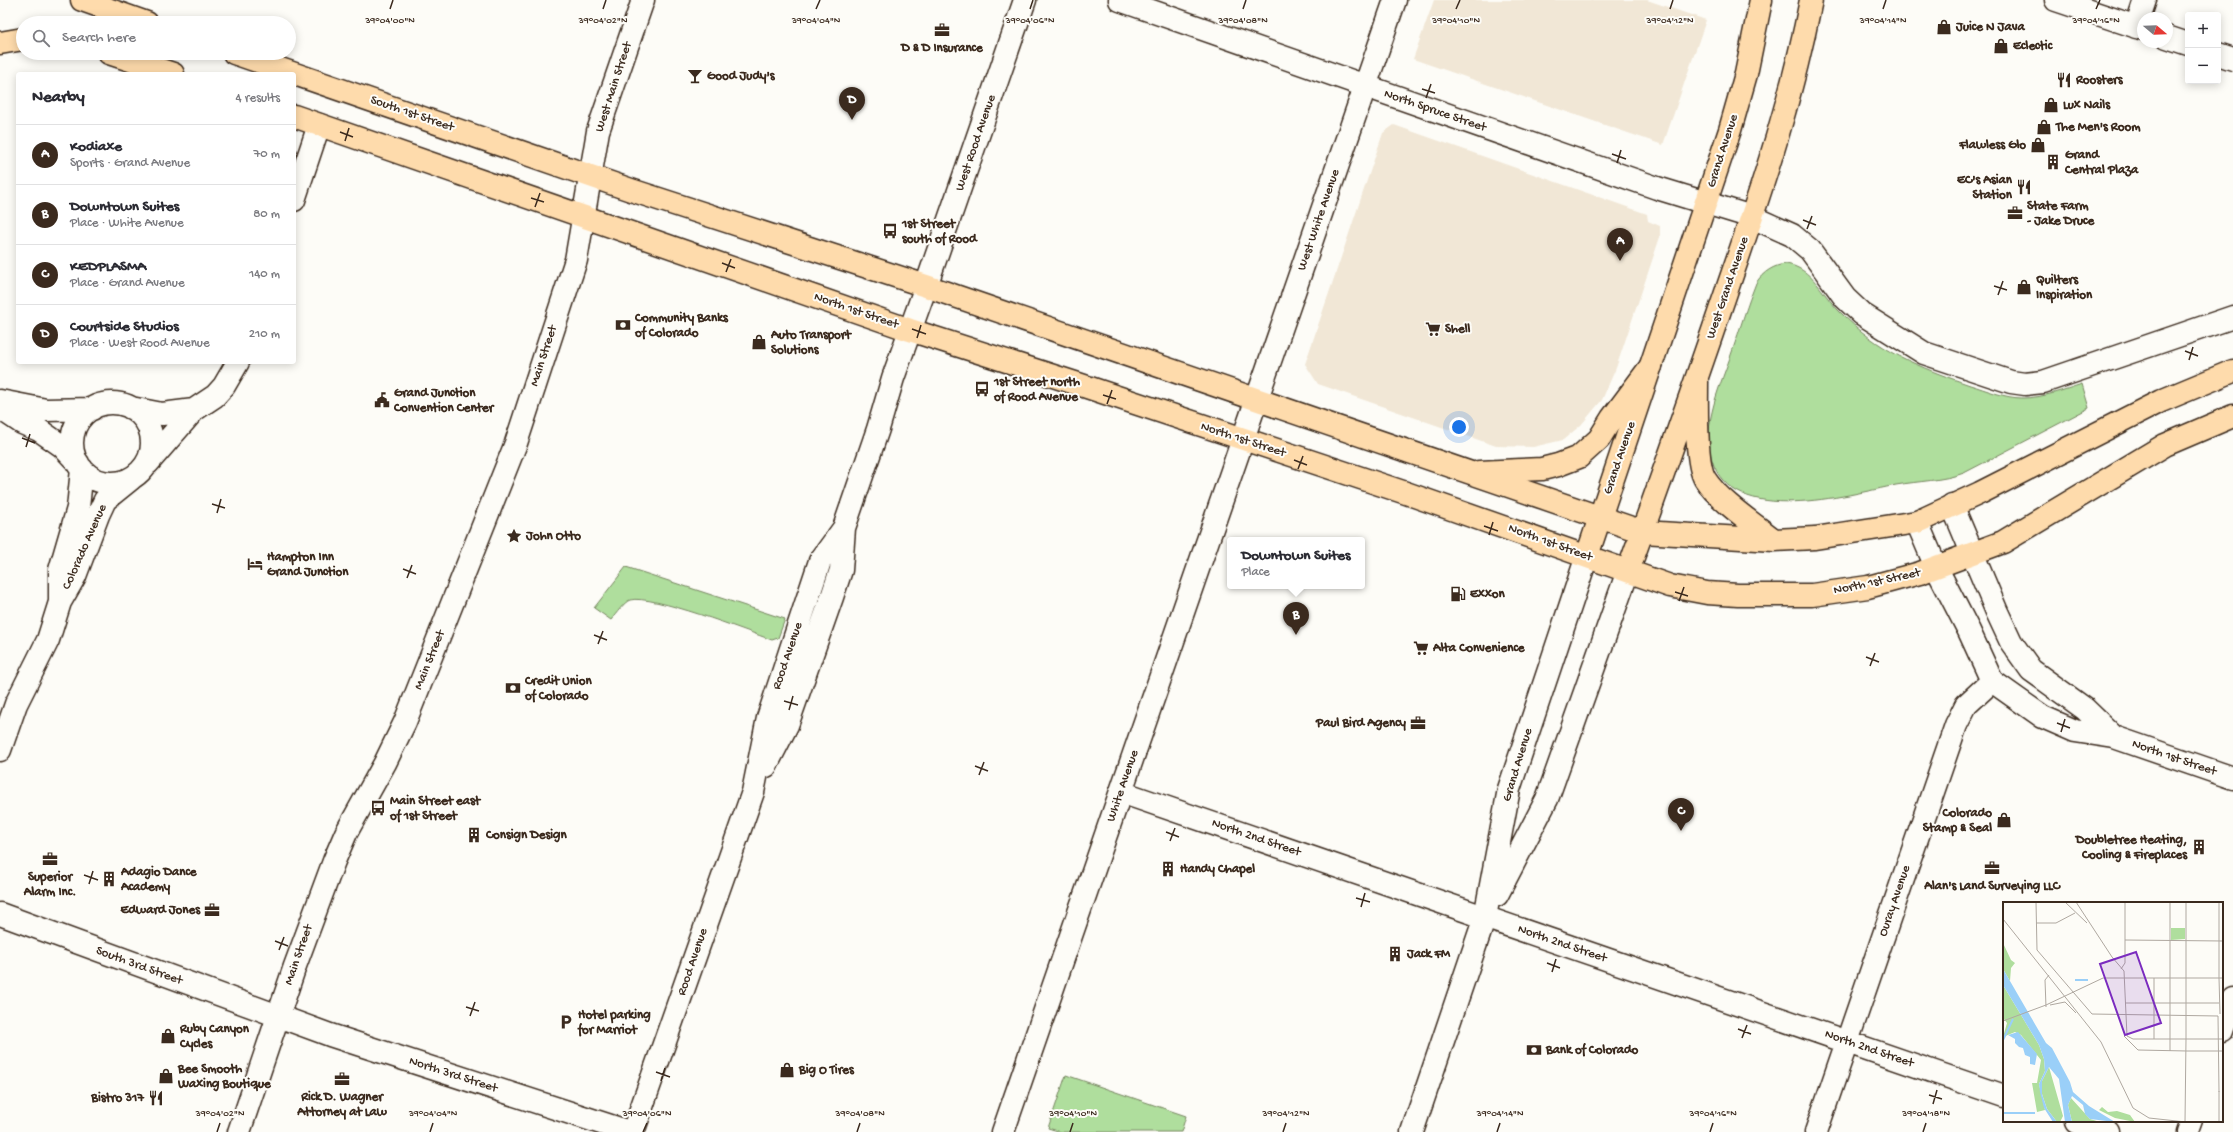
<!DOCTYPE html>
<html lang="en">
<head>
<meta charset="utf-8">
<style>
	:root { --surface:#fff; --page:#f2f2f3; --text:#2b2b33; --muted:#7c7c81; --line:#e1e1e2; --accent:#3b2a1e }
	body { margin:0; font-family:"Gochi Hand",sans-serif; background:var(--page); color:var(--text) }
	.controls { position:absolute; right:12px; top:12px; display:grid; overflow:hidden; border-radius:4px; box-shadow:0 2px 10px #0003 }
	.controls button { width:36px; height:36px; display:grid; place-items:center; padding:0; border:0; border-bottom:1px solid var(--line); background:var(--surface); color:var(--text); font:20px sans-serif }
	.compass { position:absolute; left:2137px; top:12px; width:36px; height:36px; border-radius:50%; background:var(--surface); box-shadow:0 2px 10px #0003; rotate:109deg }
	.you { position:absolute; left:1459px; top:427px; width:14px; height:14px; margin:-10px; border:3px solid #fff; border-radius:50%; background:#1a73e8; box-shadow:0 0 0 6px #1a73e833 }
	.badge { display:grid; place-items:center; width:26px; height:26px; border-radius:50%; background:var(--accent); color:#fff; font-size:13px; font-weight:700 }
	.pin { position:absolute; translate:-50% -33px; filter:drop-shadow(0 1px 2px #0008) }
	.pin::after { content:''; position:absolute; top:21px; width:14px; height:12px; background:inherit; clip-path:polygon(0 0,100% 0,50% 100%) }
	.popup { position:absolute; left:1227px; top:537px; width:138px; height:52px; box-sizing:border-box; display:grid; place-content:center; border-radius:4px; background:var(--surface); filter:drop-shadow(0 1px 3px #0005); font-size:13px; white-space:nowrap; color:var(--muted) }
	.popup b { font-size:15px; color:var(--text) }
	.popup::after { content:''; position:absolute; left:50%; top:100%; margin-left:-8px; border:8px solid transparent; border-top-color:var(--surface) }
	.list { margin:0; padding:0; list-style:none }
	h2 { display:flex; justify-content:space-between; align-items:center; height:52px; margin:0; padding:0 16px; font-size:17px }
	h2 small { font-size:13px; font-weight:400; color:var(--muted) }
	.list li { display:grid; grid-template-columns:26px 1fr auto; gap:12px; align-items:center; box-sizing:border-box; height:60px; padding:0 16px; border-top:1px solid var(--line) }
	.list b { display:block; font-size:15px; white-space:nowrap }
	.list p { margin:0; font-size:13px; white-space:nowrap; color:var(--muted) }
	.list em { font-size:13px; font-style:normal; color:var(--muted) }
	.icon { flex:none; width:22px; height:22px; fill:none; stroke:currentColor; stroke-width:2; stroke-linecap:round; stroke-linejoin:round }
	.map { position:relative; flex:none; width:2233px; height:1132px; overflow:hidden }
	.search { position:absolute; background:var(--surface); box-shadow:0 2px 10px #0003; left:16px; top:16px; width:280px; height:44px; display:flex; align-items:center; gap:10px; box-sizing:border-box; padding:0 14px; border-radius:22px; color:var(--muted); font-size:15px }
	.panel { position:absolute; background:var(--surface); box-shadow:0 2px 10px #0003; left:16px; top:72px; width:280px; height:292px; border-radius:4px }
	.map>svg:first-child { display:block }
	.built { fill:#f1e7d6 }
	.green { fill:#afde9d; stroke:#75845e }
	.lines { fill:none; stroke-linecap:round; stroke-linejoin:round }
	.minor-casing { stroke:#3b2a1e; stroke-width:25 }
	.tertiary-casing { stroke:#3b2a1e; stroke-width:25 }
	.secondary-casing { stroke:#3b2a1e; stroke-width:25 }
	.primary-casing { stroke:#3b2a1e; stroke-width:25 }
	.trunk-casing { stroke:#3b2a1e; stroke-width:25 }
	.minor { stroke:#fdfcf7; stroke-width:22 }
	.tertiary { stroke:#fdfcf7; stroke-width:22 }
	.secondary { stroke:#fdfcf7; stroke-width:22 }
	.primary { stroke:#fedbac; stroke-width:22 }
	.trunk { stroke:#fedbac; stroke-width:22 }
	.ticks { fill:none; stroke:#3b2a1e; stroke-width:1.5 }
	.labels { text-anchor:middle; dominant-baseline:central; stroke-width:4; stroke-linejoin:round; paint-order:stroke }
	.poi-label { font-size:13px; font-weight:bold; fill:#3b2a1e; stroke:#fdfcf7; text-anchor:start }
	.street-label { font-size:13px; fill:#3b2a1e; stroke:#fdfcf7 }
	.inset-river { fill:none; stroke:#9acff8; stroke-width:2 }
	.inset-road { fill:none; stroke:#afa8a0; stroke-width:1 }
	.view { fill:#7b2cbf; fill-opacity:0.15; stroke:#7b2cbf; stroke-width:2 }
	.inset-edge { fill:none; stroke:#3b2a1e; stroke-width:2 }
	.ticks-label { font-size:10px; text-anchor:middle; fill:#3b2a1e; stroke:#fdfcf7; stroke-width:4; stroke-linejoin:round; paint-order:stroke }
</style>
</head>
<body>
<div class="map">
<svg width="2233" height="1132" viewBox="0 0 2233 1132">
	<rect width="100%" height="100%" fill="#fdfcf7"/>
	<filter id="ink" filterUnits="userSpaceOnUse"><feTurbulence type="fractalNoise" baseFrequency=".025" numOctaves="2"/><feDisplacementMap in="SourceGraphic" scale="8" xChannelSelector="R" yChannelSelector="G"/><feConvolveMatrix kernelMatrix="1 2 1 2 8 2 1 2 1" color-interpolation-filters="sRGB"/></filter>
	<g filter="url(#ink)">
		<!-- built -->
		<path class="built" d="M1434,0H1647L1706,20L1663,145L1413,59Z
			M1394,125L1647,214L1648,221L1660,226V237L1616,368L1602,400L1581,425L1563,440L1533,447L1496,446L1318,384L1305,364L1383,133Z"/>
		<!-- green -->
		<path class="green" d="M1786,264C1812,268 1822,294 1839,311C1878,351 1918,367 1970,385C1987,390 2004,398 2023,398C2043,398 2063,390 2082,384L2089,408L1964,473C1942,481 1919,481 1896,485C1847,495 1732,528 1712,460C1701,425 1721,384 1732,352C1740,329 1747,305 1756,283C1763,272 1774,265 1786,264Z
			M626,567L785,619L778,638L772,640C746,631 652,594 630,600C624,602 616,614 611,620L594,608Z
			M1066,1075L1186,1116L1181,1132H1061L1048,1128Z"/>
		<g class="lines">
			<!-- minor casing -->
			<g class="minor-casing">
				<path id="minor" d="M1120,0L1657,188L1752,217L1792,235L1810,250L1845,298L1862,314L1924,353L2011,382L2025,384L2043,382L2233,317
					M2056,0L2143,29
					M2136,27L2145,0
					M2167,37L2188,44
					M2218,54L2233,59
					M294,200L319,125
					M926,286L1025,0
					M0,401L46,410L92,409
					M72 443a40 40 0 1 1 80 0a40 40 0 1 1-80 0Z
					M0,408L22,423L39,430L62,446L78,463
					M131,408L162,414L194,410
					M148,463L194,410L215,396L224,386L238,362
					M60,601V570L78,508L82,469
					M0,750L16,704L48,640L60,602L75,576L98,515L105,500L131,479
					M1121,792L2004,1096
					M2222,1031L2233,999
					M2077,1121L2109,1132
					M1003,1132L1395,0
					M1816,1132L1956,725L1966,705L1992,681
					M2187,1132L2191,1121"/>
			</g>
			<!-- tertiary casing -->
			<g class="tertiary-casing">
				<path id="tertiary" d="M766,766L787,725L832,597L841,570L844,528L878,429L893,378L926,286
					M0,914L330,1035L629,1132
					M239,1132L295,966L334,861L346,833L385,763L405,722L516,443L576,260L598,131L643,0
					M633,1132L753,792L768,718L820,561L844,528"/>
			</g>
			<!-- secondary casing -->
			<g class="secondary-casing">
				<path id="secondary" d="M1952,505L1997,612L2011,642L2031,670L2085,709L2114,737
					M1917,522L1936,567L1969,631L1992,681L2043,717L2075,731L2114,737L2233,778
					M1497,895L1547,799L1628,571
					M1412,1132L1485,917L1509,789L1587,556"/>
			</g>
			<!-- primary casing -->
			<g class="primary-casing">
				<path id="primary" d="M1587,556L1730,130L1746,74L1761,0
					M1628,571C1664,472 1699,372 1733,272C1764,182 1793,94 1811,0"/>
			</g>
			<!-- trunk casing -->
			<g class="trunk-casing">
				<path id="trunk" d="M82,0L147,23
					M0,43L23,39
					M109,53L173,74
					M234,53L631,190L926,286L1643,532L1774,540L1815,538L1917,522L1980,493L2161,401L2233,371
					M294,116L910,330L1075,383L1406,493L1670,586L1707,593L1738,595H1812L1868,587L1920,573L2003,542L2165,445L2233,416
					M1697,382C1697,402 1695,463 1705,479C1718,500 1754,524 1774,540
					M1479,472L1542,469L1558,465L1579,457L1599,439L1612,418L1651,366"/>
			</g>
			<!-- minor -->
			<use href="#minor" class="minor"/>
			<!-- tertiary -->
			<use href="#tertiary" class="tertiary"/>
			<!-- secondary -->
			<use href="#secondary" class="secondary"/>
			<!-- primary -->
			<use href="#primary" class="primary"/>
			<!-- trunk -->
			<use href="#trunk" class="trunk"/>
		</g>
	</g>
	<!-- ticks -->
	<path class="ticks" d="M390,9L393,0M603,9L606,0M816,9L820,0M1030,9L1033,0M1243,9L1246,0M1456,9L1460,0M1670,9L1673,0M1883,9L1886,0M2096,9L2100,0M1422,89L1435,93M1426,98L1431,84M340,132L353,137M345,141L349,128M1612,154L1626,159M1617,163L1621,150M531,198L544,202M535,207L540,193M1803,220L1816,225M1807,229L1812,216M722,263L735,268M726,272L731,259M1994,286L2007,290M1998,295L2003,281M912,329L926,334M917,338L921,325M2185,351L2198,356M2189,360L2193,347M1103,395L1116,399M1107,404L1112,390M22,438L35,443M26,447L30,434M1294,460L1307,465M1298,469L1303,456M212,504L225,508M217,513L221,499M1484,526L1498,531M1489,535L1493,522M403,569L416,574M407,578L412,565M1675,592L1688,596M1679,601L1684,587M594,635L607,640M598,644L603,631M1866,657L1879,662M1870,666L1875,653M784,701L798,705M789,710L793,696M2057,723L2070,728M2061,732L2065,719M975,766L988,771M979,775L984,762M1166,832L1179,837M1170,841L1175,828M84,875L98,880M89,884L93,871M1356,898L1370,902M1361,907L1365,893M275,941L288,946M279,950L284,937M1547,963L1560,968M1552,972L1556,959M466,1007L479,1011M470,1016L475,1002M1738,1029L1751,1034M1742,1038L1747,1025M656,1072L670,1077M661,1081L665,1068M1929,1095L1942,1099M1933,1104L1937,1090M217,1132L220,1123M430,1132L433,1123M643,1132L647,1123M857,1132L860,1123M1070,1132L1073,1123M1283,1132L1286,1123M1497,1132L1500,1123M1710,1132L1713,1123M1923,1132L1926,1123"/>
	<!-- icons -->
	<defs>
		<g id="shop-bare" transform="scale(1.2)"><path d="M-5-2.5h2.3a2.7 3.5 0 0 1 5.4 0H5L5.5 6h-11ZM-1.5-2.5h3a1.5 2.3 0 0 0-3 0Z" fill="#3b2a1e" stroke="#fdfcf7" stroke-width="2.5" paint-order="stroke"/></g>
		<g id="office-bare" transform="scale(1.2)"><path d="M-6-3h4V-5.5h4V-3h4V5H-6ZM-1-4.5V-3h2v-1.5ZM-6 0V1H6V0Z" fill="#3b2a1e" stroke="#fdfcf7" stroke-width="2.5" paint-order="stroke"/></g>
		<g id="bar-bare" transform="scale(1.2)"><path d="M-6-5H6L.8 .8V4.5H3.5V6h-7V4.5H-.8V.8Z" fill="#3b2a1e" stroke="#fdfcf7" stroke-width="2.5" paint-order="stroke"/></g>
		<g id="restaurant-bare" transform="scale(1.2)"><path d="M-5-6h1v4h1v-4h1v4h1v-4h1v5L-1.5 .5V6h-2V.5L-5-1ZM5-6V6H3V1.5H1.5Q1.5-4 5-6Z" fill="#3b2a1e" stroke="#fdfcf7" stroke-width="2.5" paint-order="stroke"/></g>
		<g id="building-bare" transform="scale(1.2)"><path d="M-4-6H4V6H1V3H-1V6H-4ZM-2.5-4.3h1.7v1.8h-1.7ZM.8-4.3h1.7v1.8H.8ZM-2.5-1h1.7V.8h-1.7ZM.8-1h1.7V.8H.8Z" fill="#3b2a1e" stroke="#fdfcf7" stroke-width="2.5" paint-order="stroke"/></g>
		<g id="bus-bare" transform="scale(1.2)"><path d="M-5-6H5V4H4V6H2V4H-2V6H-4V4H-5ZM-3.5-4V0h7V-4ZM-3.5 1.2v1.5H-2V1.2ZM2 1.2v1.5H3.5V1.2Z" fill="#3b2a1e" stroke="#fdfcf7" stroke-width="2.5" paint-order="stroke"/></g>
		<g id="bank-bare" transform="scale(1.2)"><path d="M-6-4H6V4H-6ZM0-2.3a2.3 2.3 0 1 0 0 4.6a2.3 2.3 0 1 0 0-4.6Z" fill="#3b2a1e" stroke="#fdfcf7" stroke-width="2.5" paint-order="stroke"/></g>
		<g id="supermarket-bare" transform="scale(1.2)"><path d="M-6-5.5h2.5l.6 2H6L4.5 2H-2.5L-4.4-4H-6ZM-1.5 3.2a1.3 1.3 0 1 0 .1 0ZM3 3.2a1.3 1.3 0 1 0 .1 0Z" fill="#3b2a1e" stroke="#fdfcf7" stroke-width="2.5" paint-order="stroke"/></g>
		<g id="civic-bare" transform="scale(1.2)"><path d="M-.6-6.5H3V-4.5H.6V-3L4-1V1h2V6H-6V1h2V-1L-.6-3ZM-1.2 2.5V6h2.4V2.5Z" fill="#3b2a1e" stroke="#fdfcf7" stroke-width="2.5" paint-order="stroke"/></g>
		<g id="sight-bare" transform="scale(1.2)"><path d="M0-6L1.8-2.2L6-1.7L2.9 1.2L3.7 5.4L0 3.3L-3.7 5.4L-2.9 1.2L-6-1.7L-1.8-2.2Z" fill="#3b2a1e" stroke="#fdfcf7" stroke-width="2.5" paint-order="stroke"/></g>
		<g id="hotel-bare" transform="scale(1.2)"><path d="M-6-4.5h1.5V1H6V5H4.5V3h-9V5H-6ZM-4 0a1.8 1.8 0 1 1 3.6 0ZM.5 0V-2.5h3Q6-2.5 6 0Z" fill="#3b2a1e" stroke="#fdfcf7" stroke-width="2.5" paint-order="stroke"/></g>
		<g id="fuel-bare" transform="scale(1.2)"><path d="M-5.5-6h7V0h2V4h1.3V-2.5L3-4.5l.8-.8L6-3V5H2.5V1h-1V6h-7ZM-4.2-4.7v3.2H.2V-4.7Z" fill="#3b2a1e" stroke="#fdfcf7" stroke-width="2.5" paint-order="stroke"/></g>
		<g id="parking-bare" transform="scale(1.2)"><path d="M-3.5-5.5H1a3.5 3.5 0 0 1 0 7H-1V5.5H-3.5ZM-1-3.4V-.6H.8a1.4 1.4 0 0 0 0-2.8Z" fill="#3b2a1e" stroke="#fdfcf7" stroke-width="2.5" paint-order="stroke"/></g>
	</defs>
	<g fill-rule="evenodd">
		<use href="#shop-bare" x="1944" y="27"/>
		<use href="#office-bare" x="942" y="30"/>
		<use href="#shop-bare" x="2001" y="46"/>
		<use href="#bar-bare" x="695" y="76"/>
		<use href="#restaurant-bare" x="2064" y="80"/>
		<use href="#shop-bare" x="2051" y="105"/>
		<use href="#shop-bare" x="2044" y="127"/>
		<use href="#shop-bare" x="2038" y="145"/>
		<use href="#building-bare" x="2053" y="162"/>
		<use href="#restaurant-bare" x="2024" y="187"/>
		<use href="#office-bare" x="2015" y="213"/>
		<use href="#bus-bare" x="890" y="231"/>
		<use href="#shop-bare" x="2024" y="287"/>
		<use href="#bank-bare" x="623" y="325"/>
		<use href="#supermarket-bare" x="1433" y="329"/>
		<use href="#shop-bare" x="759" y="342"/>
		<use href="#bus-bare" x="982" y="389"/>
		<use href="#civic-bare" x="382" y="400"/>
		<use href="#sight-bare" x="514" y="536"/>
		<use href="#hotel-bare" x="255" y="564"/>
		<use href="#fuel-bare" x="1458" y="594"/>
		<use href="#supermarket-bare" x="1421" y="648"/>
		<use href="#bank-bare" x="513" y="688"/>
		<use href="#office-bare" x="1418" y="723"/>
		<use href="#bus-bare" x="378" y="808"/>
		<use href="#shop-bare" x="2004" y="820"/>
		<use href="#building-bare" x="474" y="835"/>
		<use href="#building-bare" x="2199" y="847"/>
		<use href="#office-bare" x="50" y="859"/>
		<use href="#office-bare" x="1992" y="868"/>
		<use href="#building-bare" x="1168" y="869"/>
		<use href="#building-bare" x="109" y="879"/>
		<use href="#office-bare" x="212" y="910"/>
		<use href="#building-bare" x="1395" y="954"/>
		<use href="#parking-bare" x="566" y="1022"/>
		<use href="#shop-bare" x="168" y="1036"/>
		<use href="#bank-bare" x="1534" y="1050"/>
		<use href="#shop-bare" x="787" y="1070"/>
		<use href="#shop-bare" x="166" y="1076"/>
		<use href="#office-bare" x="342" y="1079"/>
		<use href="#restaurant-bare" x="156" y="1098"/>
	</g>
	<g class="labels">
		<!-- poi labels -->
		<g class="poi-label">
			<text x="1956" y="27">Juice N Java</text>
			<text x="2013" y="46">Eclectic</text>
			<text x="942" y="48" text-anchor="middle">D &amp; D Insurance</text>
			<text x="707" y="76">Good Judy's</text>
			<text x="2076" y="80">Roosters</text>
			<text x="2063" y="105">Lux Nails</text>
			<text x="2056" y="127">The Men's Room</text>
			<text x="2026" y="145" text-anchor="end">Flawless Glo</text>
			<text x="2065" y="155">Grand<tspan x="2065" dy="15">Central Plaza</tspan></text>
			<text x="2012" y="180" text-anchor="end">EC's Asian<tspan x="2012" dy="15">Station</tspan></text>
			<text x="2027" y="206">State Farm<tspan x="2027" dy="15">- Jake Druce</tspan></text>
			<text x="902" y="224">1st Street<tspan x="902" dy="15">south of Rood</tspan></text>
			<text x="2036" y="280">Quilters<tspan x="2036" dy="15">Inspiration</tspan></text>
			<text x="635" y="318">Community Banks<tspan x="635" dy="15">of Colorado</tspan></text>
			<text x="1445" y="329">Shell</text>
			<text x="771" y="335">Auto Transport<tspan x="771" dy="15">Solutions</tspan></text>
			<text x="994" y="382">1st Street north<tspan x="994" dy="15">of Rood Avenue</tspan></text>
			<text x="394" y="393">Grand Junction<tspan x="394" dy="15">Convention Center</tspan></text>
			<text x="526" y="536">John Otto</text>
			<text x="267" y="557">Hampton Inn<tspan x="267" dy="15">Grand Junction</tspan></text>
			<text x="1470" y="594">Exxon</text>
			<text x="1433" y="648">Alta Convenience</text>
			<text x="525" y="681">Credit Union<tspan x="525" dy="15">of Colorado</tspan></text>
			<text x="1406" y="723" text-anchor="end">Paul Bird Agency</text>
			<text x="390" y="801">Main Street east<tspan x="390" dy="15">of 1st Street</tspan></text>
			<text x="1992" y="813" text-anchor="end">Colorado<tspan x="1992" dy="15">Stamp &amp; Seal</tspan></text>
			<text x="486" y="835">Consign Design</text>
			<text x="2187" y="840" text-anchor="end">Doubletree Heating,<tspan x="2187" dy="15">Cooling &amp; Fireplaces</tspan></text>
			<text x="1180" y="869">Handy Chapel</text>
			<text x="121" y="872">Adagio Dance<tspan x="121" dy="15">Academy</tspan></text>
			<text x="50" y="877" text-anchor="middle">Superior<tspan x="50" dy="15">Alarm Inc.</tspan></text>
			<text x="1992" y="886" text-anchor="middle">Alan's Land Surveying LLC</text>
			<text x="200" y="910" text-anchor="end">Edward Jones</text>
			<text x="1407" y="954">Jack FM</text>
			<text x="578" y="1015">Hotel parking<tspan x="578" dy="15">for Marriot</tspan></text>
			<text x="180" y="1029">Ruby Canyon<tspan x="180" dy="15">Cycles</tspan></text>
			<text x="1546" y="1050">Bank of Colorado</text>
			<text x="178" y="1069">Bee Smooth<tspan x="178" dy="15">Waxing Boutique</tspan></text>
			<text x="799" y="1070">Big O Tires</text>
			<text x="342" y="1097" text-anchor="middle">Rick D. Wagner<tspan x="342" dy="15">Attorney at Law</tspan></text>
			<text x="144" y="1098" text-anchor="end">Bistro 317</text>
		</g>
		<!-- street labels -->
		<g class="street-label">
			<text transform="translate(614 87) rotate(-72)">West Main Street</text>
			<text transform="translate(1435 111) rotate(19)">North Spruce Street</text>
			<text transform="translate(412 114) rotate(19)">South 1st Street</text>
			<text transform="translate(976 143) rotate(-71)">West Rood Avenue</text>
			<text transform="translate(1723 151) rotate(-72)">Grand Avenue</text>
			<text transform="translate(1319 220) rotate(-71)">West White Avenue</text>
			<text transform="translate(1728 288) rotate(-71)">West Grand Avenue</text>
			<text transform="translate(856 311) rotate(19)">North 1st Street</text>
			<text transform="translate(544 356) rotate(-72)">Main Street</text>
			<text transform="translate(1243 440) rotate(18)">North 1st Street</text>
			<text transform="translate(1620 458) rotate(-71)">Grand Avenue</text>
			<text transform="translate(1550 543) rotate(20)">North 1st Street</text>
			<text transform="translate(85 547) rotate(-66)">Colorado Avenue</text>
			<text transform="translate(1877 582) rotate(-12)">North 1st Street</text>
			<text transform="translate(788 656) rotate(-71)">Rood Avenue</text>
			<text transform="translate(430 660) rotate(-68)">Main Street</text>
			<text transform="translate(2174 758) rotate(19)">North 1st Street</text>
			<text transform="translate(1518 765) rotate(-73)">Grand Avenue</text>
			<text transform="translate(1123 786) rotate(-71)">White Avenue</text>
			<text transform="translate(1256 838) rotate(19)">North 2nd Street</text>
			<text transform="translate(1895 901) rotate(-71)">Ouray Avenue</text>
			<text transform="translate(1562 944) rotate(19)">North 2nd Street</text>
			<text transform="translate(299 955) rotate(-71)">Main Street</text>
			<text transform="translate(693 962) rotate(-71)">Rood Avenue</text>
			<text transform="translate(139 966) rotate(20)">South 3rd Street</text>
			<text transform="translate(1869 1049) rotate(19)">North 2nd Street</text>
			<text transform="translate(453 1075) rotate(18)">North 3rd Street</text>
		</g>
	</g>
	<!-- overview -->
	<g transform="translate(2003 902)">
		<rect width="220" height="220" fill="#fdfcf7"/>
		<path d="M168,26H182V37L168,38ZM0,41L8,58L12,61L8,66L7,79L0,67ZM0,83L36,143L41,157L42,169L36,182L42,208L34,210L29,181H34L38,158L18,133L12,130L0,135L4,121L0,116ZM46,165L60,214L57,220H54L44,207L39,192V179ZM68,196L87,217L97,220H69L65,203ZM99,205L105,210L114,209L127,213L132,220L112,216L96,208Z" fill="#afde9d"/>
		<path d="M0,67L43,141L49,146L67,180L70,190L86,204L112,220L87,217L82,212L80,203L69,194L65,203L69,220H62L56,177L46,165L39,179V192L44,207L54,220H50L41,206L37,190L36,182L42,169L41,157L36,143L0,83ZM15,130L34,152L32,163L27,162V155L22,153L20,146L16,145L12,141V137L5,133Z" fill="#9acff8"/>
		<path class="inset-river" d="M72,78H85M0,138L10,117M0,211H32"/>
		<path class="inset-road" d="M33,0L34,48L89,112L215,114M62,0L84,21M73,0L109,55L121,69L124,134L130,137H183L182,220M216,0V76M0,17L98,140L130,206L146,216L183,220M33,21H53L72,11M122,38L220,39M118,67L122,61V0M167,76V0M167,76V149M183,76V0M183,76V137H220M216,76L217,112M122,101H216M47,103L62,100L73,111M43,105L42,78L46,73M215,114L216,190M0,119L43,103L100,76H220M121,134L135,148L184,149M151,137V76M184,149H220M216,220V189"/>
		<path class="view" d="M133,50L158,121L122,133L97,62Z"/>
		<rect width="220" height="220" class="inset-edge"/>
	</g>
	<g class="ticks-label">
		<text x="390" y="23">39°04'00"N</text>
		<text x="603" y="23">39°04'02"N</text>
		<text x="816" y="23">39°04'04"N</text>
		<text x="1030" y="23">39°04'06"N</text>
		<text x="1243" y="23">39°04'08"N</text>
		<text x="1456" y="23">39°04'10"N</text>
		<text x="1670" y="23">39°04'12"N</text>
		<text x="1883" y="23">39°04'14"N</text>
		<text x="2096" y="23">39°04'16"N</text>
		<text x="220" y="1116">39°04'02"N</text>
		<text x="433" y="1116">39°04'04"N</text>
		<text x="647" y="1116">39°04'06"N</text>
		<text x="860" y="1116">39°04'08"N</text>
		<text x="1073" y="1116">39°04'10"N</text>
		<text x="1286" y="1116">39°04'12"N</text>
		<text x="1500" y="1116">39°04'14"N</text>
		<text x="1713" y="1116">39°04'16"N</text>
		<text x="1926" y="1116">39°04'18"N</text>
	</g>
</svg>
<div class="controls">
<button>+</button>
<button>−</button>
</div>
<svg class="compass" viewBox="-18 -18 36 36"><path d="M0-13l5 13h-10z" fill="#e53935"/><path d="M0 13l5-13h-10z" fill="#7c7c81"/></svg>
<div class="you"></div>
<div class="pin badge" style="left:1620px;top:261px">A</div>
<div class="pin badge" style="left:1296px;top:635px">B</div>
<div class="popup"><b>Downtown Suites</b>Place</div>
<div class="pin badge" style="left:1681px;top:831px">C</div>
<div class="pin badge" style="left:852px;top:120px">D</div>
<div class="search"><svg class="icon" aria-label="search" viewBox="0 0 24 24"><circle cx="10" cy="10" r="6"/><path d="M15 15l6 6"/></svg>Search here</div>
<section class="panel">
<h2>Nearby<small>4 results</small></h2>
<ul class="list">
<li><span class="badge">A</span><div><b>Kodiaxe</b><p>Sports · Grand Avenue</p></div><em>70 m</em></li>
<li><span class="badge">B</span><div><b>Downtown Suites</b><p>Place · White Avenue</p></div><em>80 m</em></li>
<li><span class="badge">C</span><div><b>KEDPLASMA</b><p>Place · Grand Avenue</p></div><em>140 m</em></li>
<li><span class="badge">D</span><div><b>Courtside Studios</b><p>Place · West Rood Avenue</p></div><em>210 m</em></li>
</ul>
</section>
</div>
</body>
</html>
